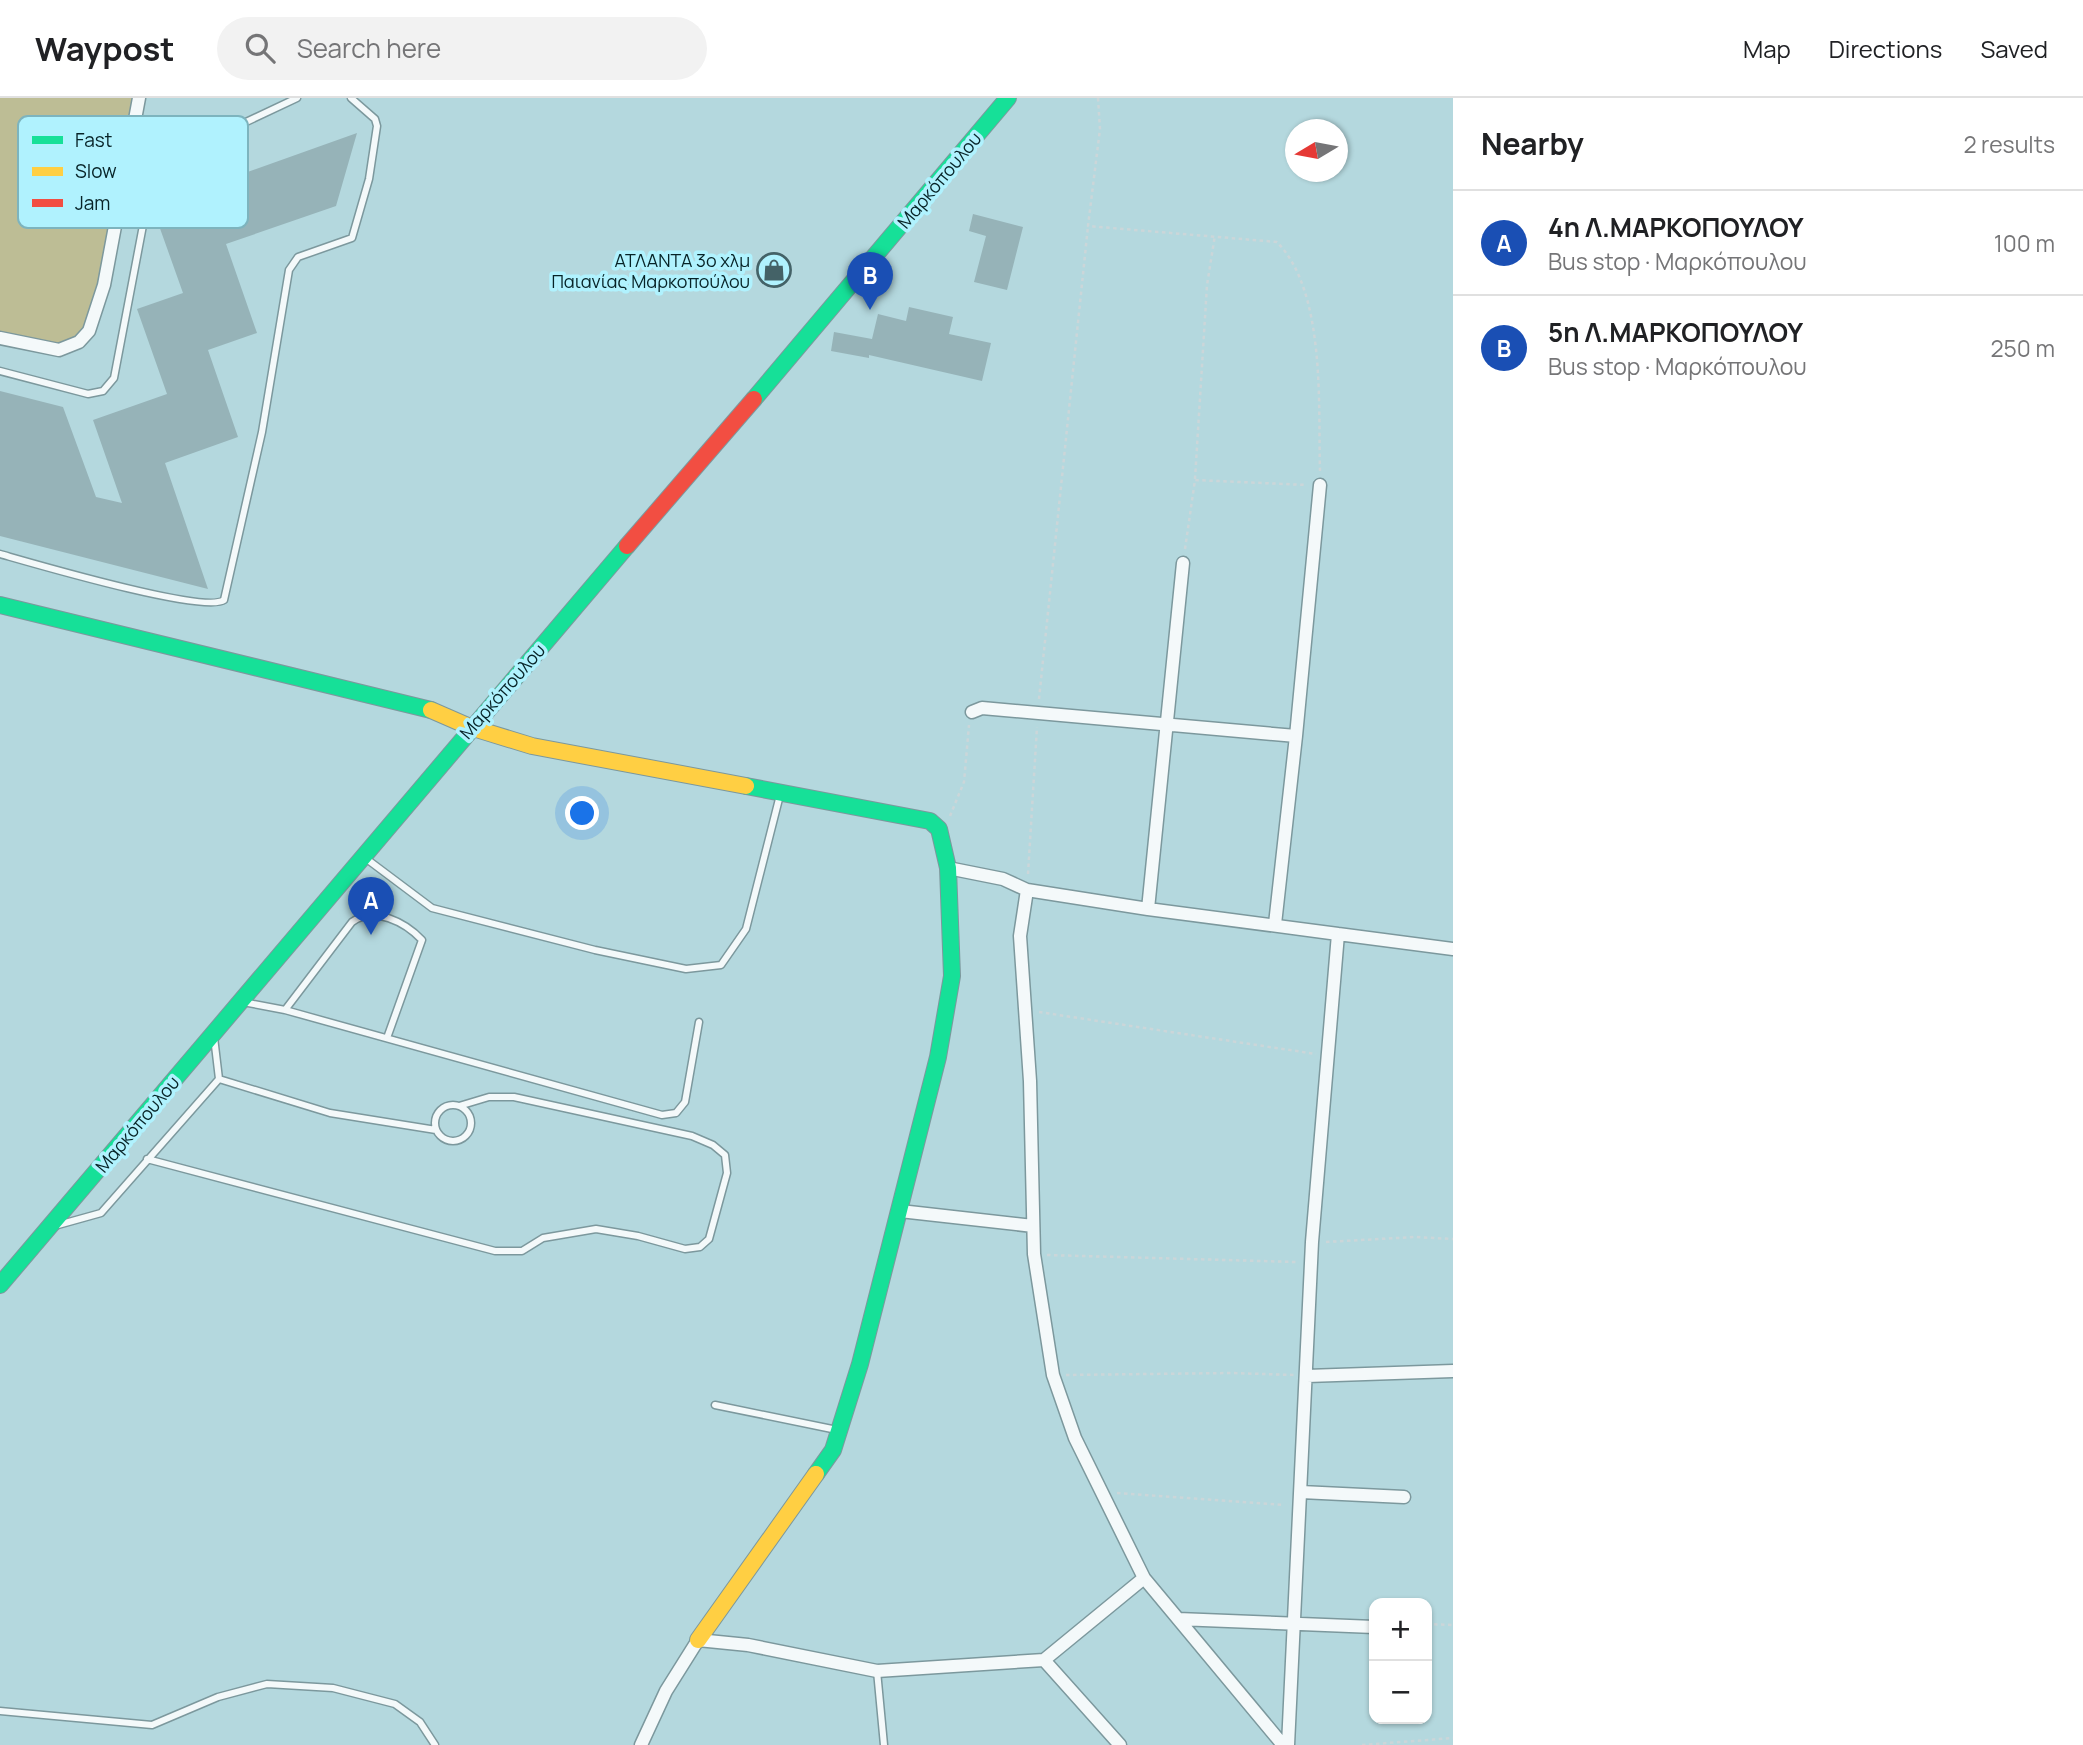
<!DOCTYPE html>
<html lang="en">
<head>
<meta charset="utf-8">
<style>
	:root { --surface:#fff; --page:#f2f2f2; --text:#202124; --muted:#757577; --line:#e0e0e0; --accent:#0b8043 }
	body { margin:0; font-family:Manrope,sans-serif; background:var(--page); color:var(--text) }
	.controls { position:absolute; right:21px; bottom:21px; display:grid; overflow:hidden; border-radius:14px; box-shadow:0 2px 5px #0004 }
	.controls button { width:63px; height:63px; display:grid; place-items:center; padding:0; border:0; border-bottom:2px solid var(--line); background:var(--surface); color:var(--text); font:35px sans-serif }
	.compass { position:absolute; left:1285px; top:21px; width:63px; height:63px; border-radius:50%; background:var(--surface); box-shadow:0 2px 5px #0004; rotate:260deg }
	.you { position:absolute; left:583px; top:716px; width:24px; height:24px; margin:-18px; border:5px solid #fff; border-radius:50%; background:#1a73e8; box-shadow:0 0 0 10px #1a73e833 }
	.badge { display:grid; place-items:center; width:46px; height:46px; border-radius:50%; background:var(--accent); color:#fff; font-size:23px; font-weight:700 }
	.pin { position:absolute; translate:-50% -58px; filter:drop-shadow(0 2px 4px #0008) }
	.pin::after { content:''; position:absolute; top:37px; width:24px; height:21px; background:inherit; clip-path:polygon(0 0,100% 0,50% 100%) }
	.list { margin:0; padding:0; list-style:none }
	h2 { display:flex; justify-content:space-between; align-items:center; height:91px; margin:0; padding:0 28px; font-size:30px }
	h2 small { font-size:23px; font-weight:400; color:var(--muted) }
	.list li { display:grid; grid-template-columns:46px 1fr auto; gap:21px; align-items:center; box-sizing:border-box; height:105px; padding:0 28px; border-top:2px solid var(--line) }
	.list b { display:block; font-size:26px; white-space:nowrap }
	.list p { margin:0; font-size:23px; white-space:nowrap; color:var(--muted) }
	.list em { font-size:23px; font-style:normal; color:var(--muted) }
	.icon { flex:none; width:38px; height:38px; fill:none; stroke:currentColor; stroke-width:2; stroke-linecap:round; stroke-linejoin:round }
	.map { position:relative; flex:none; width:1453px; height:1647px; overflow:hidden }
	header { display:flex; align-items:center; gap:42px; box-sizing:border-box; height:98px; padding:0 35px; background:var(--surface); border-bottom:2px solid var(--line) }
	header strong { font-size:33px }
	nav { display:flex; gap:38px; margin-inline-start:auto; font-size:24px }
	.search { width:490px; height:63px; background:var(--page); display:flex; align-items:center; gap:18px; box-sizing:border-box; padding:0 24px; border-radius:38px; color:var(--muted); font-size:26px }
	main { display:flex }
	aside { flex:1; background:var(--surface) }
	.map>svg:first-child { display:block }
	.green { fill:#bdbd95 }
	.building { fill:#96b3b8 }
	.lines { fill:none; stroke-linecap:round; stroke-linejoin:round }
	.lane-casing { stroke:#7c989d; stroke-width:9 }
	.street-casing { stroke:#7c989d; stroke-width:15 }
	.fast-casing { stroke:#7c989d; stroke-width:18 }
	.slow-casing { stroke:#7c989d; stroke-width:18 }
	.jam-casing { stroke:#7c989d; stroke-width:18 }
	.path { stroke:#cbd6d9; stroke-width:2.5; stroke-dasharray:3.5 3.5; stroke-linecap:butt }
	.lane { stroke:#f4f9fa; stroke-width:6 }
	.street { stroke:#f4f9fa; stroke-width:12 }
	.fast { stroke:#16e098; stroke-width:16 }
	.slow { stroke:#ffcf43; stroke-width:16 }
	.jam { stroke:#f24e42; stroke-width:16 }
	.labels { text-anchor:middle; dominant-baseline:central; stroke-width:7; stroke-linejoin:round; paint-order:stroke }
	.street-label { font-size:18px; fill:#072327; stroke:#b0f2fe }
	.poi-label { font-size:18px; fill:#072327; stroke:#b0f2fe; text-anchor:end }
	.key { fill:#b0f2fe; stroke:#7db4be; stroke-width:2 }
	.key-label { font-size:19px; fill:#072327 }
</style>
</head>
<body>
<header>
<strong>Waypost</strong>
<div class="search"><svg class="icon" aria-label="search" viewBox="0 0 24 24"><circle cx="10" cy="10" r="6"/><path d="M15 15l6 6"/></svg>Search here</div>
<nav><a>Map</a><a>Directions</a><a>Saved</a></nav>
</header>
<main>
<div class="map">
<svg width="1453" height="1647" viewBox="0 0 1453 1647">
	<rect width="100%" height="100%" fill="#b4d8de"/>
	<!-- green -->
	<path class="green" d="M0,0H133L95,202C77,264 49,248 0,233Z"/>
	<!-- building -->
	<path class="building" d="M357,35L336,108L226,146L257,235L208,252L238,339L165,365L208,491L0,438V293L63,309L96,399L122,405L93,322L167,296L137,211L183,195L152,108Z
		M973,116L1023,129L1007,192L974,184L986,138L969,133Z
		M909,209L953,219L949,236L991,245L982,283L869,257V260L831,253L834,234L872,241L878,216L906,223Z"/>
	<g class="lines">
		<!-- lane casing -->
		<g class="lane-casing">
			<path id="lane" d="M0,273L88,296L103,293L114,280L152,80L159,65L297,0
				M0,456C32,465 205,516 224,502L262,334L289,172L298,159L352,140L369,81L377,28L375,21L351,0
				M364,759L432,810L595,852L686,871L721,867L746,831L780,697
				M243,904L285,912L662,1017L676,1015L685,1004L699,924
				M285,912L352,824C374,808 405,824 422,842L387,940
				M219,981L330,1015L436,1032
				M435 1025a18 18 0 1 1 36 0a18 18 0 1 1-36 0Z
				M147,1061L495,1153H522L543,1140L596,1131L638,1138L685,1151L700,1149L709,1141L727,1075L725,1057L713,1047L692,1038L514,999H489L459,1008
				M58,1127L101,1115L219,981L214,939
				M715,1307L837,1332
				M877,1573L884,1647
				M0,1613L152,1627L218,1599L267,1586L333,1590L395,1606L420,1624L435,1647"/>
		</g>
		<!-- street casing -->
		<g class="street-casing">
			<path id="street" d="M0,240L59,252L79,244L89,233L104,187L139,0
				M972,614L982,610L1296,638L1320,387
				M948,770L1003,781L1027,792L1148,811L1183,465
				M1027,792L1020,838L1030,983L1034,1156L1053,1277L1075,1340L1144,1480L1283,1647
				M1148,811L1338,836L1312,1144L1288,1647
				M1275,826L1296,638
				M1338,836L1453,851
				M900,1113L1033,1128
				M1307,1278L1453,1273
				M1301,1394L1404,1399
				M1178,1521L1374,1529
				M1044,1562L1120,1647
				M641,1647L666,1593L698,1542L748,1547L877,1573L1044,1562L1144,1480"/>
		</g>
		<!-- fast casing -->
		<g class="fast-casing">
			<path id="fast" d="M754,301L1008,0
				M0,507L431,612
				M746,688L930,723L939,731L948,770L952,878L938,959L860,1266L833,1352L816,1376
				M0,1187L627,448"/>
		</g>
		<!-- slow casing -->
		<g class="slow-casing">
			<path id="slow" d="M431,612L470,629L532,648L746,688
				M698,1542L816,1376"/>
		</g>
		<!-- jam casing -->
		<g class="jam-casing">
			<path id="jam" d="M627,448L754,301"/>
		</g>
		<!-- path -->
		<path class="path" d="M1098,0L1100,31L1088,128L1277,144C1326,194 1318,307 1320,373
			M1195,381L1207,187L1215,137
			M1185,451L1195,382L1307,387
			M1039,601L1088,128
			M950,718L964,684L969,627
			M1028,776L1037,629
			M1039,914L1316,956
			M1326,1144L1415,1139L1453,1141
			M1047,1157L1296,1164
			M1066,1277L1231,1275L1294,1277
			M1117,1395L1284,1407
			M1427,1526L1453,1527
			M1362,1647L1453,1640"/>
		<!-- lane -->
		<use href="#lane" class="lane"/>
		<!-- street -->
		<use href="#street" class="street"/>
		<!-- fast -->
		<use href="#fast" class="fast"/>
		<!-- slow -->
		<use href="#slow" class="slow"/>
		<!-- jam -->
		<use href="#jam" class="jam"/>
	</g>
	<!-- icons -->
	<defs>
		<g id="shop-ring" transform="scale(1.75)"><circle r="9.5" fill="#b0f2fe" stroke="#446267" stroke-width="1.5"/><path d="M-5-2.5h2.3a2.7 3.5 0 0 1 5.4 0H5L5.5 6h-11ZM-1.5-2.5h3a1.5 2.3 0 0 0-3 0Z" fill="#446267"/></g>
	</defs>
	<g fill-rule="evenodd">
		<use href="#shop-ring" x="774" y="172"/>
	</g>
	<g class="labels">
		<!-- street labels -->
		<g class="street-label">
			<text transform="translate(939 82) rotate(-50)">Μαρκόπουλου</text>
			<text transform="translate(502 593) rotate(-49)">Μαρκόπουλου</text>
			<text transform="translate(137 1026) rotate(-50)">Μαρκόπουλου</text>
		</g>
		<!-- poi labels -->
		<g class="poi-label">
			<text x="750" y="162">ΑΤΛΑΝΤΑ 3ο χλμ<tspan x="750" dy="21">Παιανίας Μαρκοπούλου</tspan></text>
		</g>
	</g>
	<!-- legend -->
	<rect x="18" y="18" width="230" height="112" rx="10" class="key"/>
	<rect x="32" y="38" width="31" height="8" fill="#16e098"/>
	<rect x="32" y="69" width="31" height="9" fill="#ffcf43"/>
	<rect x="32" y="101" width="31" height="8" fill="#f24e42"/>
	<g class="key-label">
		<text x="75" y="49">Fast</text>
		<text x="75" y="80">Slow</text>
		<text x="75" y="112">Jam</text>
	</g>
</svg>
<div class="controls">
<button>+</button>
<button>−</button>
</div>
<svg class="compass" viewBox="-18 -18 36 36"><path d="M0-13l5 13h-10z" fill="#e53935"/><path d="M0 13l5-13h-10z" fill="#757577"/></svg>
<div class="you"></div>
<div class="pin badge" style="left:371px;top:837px;background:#1a4fb4">A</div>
<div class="pin badge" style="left:870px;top:212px;background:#1a4fb4">B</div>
</div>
<aside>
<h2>Nearby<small>2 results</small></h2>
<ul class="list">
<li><span class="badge" style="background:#1a4fb4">A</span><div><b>4η Λ.ΜΑΡΚΟΠΟΥΛΟΥ</b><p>Bus stop · Μαρκόπουλου</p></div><em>100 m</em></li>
<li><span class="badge" style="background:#1a4fb4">B</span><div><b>5η Λ.ΜΑΡΚΟΠΟΥΛΟΥ</b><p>Bus stop · Μαρκόπουλου</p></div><em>250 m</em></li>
</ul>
</aside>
</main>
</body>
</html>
